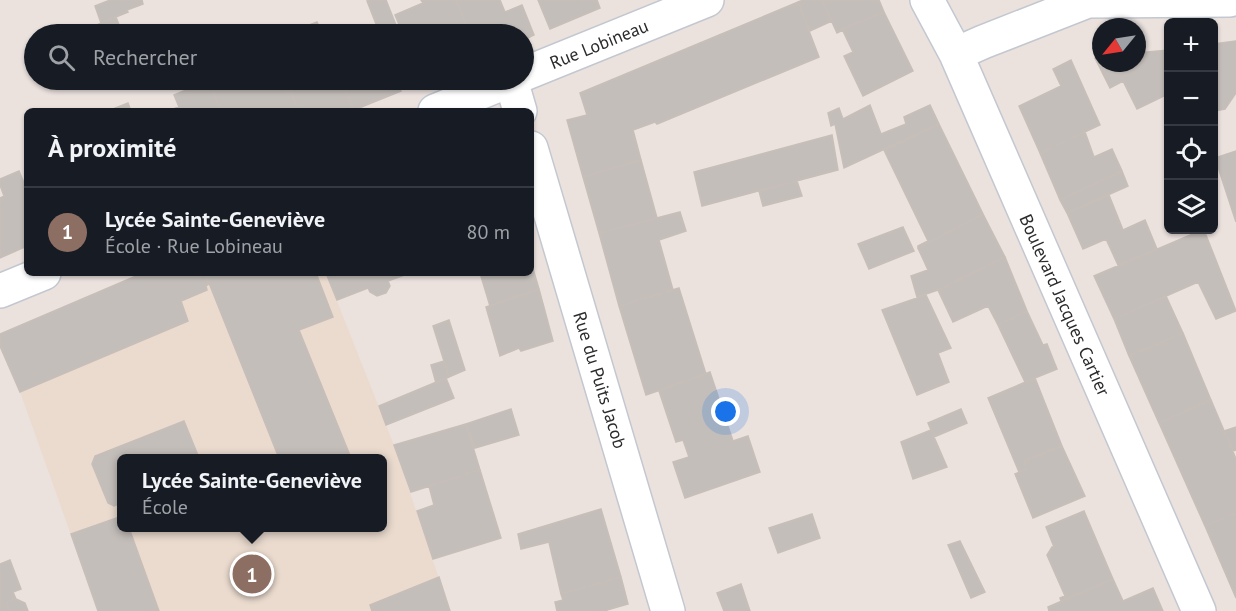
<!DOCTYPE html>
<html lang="fr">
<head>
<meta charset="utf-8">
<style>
	:root { --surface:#171b24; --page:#242831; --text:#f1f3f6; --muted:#9ea1a6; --line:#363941; --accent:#4d93ea }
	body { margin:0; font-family:"PT Sans",sans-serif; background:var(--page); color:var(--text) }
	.controls { position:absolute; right:18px; top:18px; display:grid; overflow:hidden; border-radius:9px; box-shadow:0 2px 4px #0004 }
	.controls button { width:54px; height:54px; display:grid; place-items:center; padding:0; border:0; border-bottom:2px solid var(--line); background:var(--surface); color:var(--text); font:30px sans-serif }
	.compass { position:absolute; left:1092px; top:18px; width:54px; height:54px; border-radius:50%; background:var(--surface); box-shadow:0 2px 4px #0004; rotate:240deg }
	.you { position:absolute; left:726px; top:412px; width:21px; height:21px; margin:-15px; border:4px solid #fff; border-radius:50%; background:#1a73e8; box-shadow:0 0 0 9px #1a73e833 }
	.badge { display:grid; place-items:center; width:39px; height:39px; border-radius:50%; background:var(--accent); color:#fff; font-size:20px; font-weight:700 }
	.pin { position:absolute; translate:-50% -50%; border:3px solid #fff; box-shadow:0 2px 6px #0006 }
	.popup { position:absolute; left:117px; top:454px; width:270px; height:78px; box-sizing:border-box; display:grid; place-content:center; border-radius:9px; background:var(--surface); filter:drop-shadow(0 2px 4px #0005); font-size:20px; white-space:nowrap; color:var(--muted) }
	.popup b { font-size:22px; color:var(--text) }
	.popup::after { content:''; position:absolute; left:50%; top:100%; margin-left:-12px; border:12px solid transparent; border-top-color:var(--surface) }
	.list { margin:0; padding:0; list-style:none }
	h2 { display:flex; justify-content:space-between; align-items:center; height:78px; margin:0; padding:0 24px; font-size:26px }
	h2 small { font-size:20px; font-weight:400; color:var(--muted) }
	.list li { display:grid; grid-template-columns:39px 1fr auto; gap:18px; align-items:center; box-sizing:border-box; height:90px; padding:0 24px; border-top:2px solid var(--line) }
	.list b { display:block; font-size:22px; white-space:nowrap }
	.list p { margin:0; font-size:20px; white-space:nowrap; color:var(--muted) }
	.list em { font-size:20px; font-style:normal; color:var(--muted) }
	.icon { flex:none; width:33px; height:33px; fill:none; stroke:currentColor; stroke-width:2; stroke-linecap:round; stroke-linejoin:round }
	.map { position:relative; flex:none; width:1236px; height:611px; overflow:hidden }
	.search { position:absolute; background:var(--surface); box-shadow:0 2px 4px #0004; left:24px; top:24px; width:510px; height:66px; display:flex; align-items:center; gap:15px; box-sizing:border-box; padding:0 21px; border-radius:33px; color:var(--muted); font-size:22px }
	.panel { position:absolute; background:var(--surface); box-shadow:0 2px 4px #0004; left:24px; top:108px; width:510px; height:168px; border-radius:9px }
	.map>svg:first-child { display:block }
	.education { fill:#ebdbcf; fill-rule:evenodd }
	.building { fill:#c4beba; stroke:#c7beb8; stroke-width:1.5 }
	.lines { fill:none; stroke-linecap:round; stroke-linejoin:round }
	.minor-casing { stroke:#c3c8d0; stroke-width:36 }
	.minor { stroke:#fff; stroke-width:33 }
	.labels { text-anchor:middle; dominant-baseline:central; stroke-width:4.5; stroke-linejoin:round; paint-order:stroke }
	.street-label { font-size:18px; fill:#2b2b2b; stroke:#fff }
</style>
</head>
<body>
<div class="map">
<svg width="1236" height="611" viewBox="0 0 1236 611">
	<rect width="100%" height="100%" fill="#ebe2de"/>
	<!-- education -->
	<path class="education" d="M143,273H326L394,445L450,611H98L20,392L0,346V334ZM122,458H382V528H122Z"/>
	<!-- building -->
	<path class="building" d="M110,0H142L143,4L127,10L128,12L101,23L95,6Z
		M370,0H386L398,30L386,34H380L367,1Z
		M421,0H456L470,34H411L410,33L403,34L395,15L423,3Z
		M456,0H500L505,12L522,5L534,35L524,40V34H470Z
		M538,0H597L600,8L550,29Z
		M803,0H822L832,21L810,31L798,2Z
		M822,0H879L884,12L842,29L843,30L837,33Z
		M798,2L819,57L657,124L655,122L633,130L641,160L583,177L567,120L587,115L580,93Z
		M884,12L913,71L863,96L844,56L853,52L842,29Z
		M116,17L121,30L110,34H78L77,33Z
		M317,22L323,34H286Z
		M1236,41V93L1225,109L1214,111V44Z
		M1168,50V94L1137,109L1123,81L1110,88L1095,58L1101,57V63H1137V53Z
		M1071,60L1100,125L1040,153L1019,106L1061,86L1053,69Z
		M211,80H239L242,86L257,80H282L288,93L291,92L298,111H221L208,81Z
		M282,80H341L354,110L298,111L291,92L288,93Z
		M341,80H397L401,91L354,110Z
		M208,81L221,111H167L179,107L174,95Z
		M128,103L131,111H108Z
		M870,105L881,134L906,124L904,117L930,105L939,124L844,168L835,124L831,126L828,113L839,108L843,119Z
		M939,124L983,214L918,248V246L928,241L884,150Z
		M1085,132L1094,157L1112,149L1122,171L1060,200L1040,153Z
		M832,135L838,170L702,206L694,172Z
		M1236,151V222L1215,158Z
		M641,160L657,218L599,233L583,177Z
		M19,171L27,190V246L0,258V198L4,196L0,185V179Z
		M1122,171L1128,186L1067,213L1060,200Z
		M797,181L802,196L763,206L759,191Z
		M1109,195L1123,230L1145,220L1157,249L1118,265L1106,239L1083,249L1067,213Z
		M680,212L686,231L659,240L673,290L619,306L599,233Z
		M983,214L1005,257L938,290L917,297L911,276L928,270L918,248Z
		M903,227L914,251L869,269L858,244Z
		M1202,230H1204L1236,311L1216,319L1198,282L1114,319L1094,276Z
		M1005,257L1027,311L998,325L988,306L953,322L938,290Z
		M531,262L539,289L490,306L480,273H531Z
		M143,273H205L209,284L206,286L207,290L181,301L188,321L20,392L0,346V334Z
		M205,273H316L333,317L299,330L351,458H279Z
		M326,273H410L388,281L390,286L386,293L377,296L370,292L368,288L337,300Z
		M679,288L706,374L646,395L619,306Z
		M539,289L553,341L521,351L519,348L500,356L486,307Z
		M926,295L951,348L938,353L949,382L917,395L882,310Z
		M1166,296L1183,333L1129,356L1114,319Z
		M1027,311L1043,345L1047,344L1057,369L1025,382L998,325Z
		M449,320L465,370L449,377L433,326Z
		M1183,333L1211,400L1159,423L1129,356Z
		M444,361L449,377L436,383L431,365Z
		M710,372L733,441L748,436L760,472L685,498L673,462L689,457L683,440L676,442L659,391Z
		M446,378L454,398L386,425L379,406Z
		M1035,378L1062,446L1024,461L1027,469L1019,472L988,398Z
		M1211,400L1236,459V513L1205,526L1159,423Z
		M511,409L519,435L475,448L466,424Z
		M961,409L967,423L934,437L928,423Z
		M184,421L199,458H122V503L114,506L108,503L92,464L95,456Z
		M466,424L480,470L411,492L394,445Z
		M1236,427V450L1233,451L1224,431Z
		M931,430L947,467L913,479L901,442Z
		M1062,446L1085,496L1033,518L1015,474L1027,469L1024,461Z
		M480,470L501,538L433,559L417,511L434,505L429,486Z
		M601,509L621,577L561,594L549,542L521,549L518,534Z
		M1084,511L1113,579L1061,601L1060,598L1065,596L1047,555L1052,547H1054L1046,527Z
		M1236,513V598L1205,526Z
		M812,514L820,538L778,553L769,528Z
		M122,516V528H129L159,611H98L71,534Z
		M960,541L985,592L971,598L948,545Z
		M10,560L21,589L13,592L16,599L7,602L9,611H0V564Z
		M439,577L450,611H372L370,605Z
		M621,577L628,604L607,610V611H557L555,602L563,600L561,594Z
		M1113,579L1123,601L1153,588L1163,611H1049L1048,607Z
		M741,584L750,611H724L717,593Z
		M16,599L25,603L28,611H9L7,602Z"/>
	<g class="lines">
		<!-- minor casing -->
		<g class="minor-casing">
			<path id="minor" d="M927,0L956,54L1199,611
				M1068,0L1088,1L1230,0
				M956,54L983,42L1088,1
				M524,74L707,0
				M435,111L511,80L520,111
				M531,148L668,611
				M0,291L44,273"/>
		</g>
		<!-- minor -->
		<use href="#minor" class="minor"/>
	</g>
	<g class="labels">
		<!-- street labels -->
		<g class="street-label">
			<text transform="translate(599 44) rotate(-22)">Rue Lobineau</text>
			<text transform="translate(1065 305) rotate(66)">Boulevard Jacques Cartier</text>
			<text transform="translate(600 380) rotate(73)">Rue du Puits Jacob</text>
		</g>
	</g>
</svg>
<div class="controls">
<button>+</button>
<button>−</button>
<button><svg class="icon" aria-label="locate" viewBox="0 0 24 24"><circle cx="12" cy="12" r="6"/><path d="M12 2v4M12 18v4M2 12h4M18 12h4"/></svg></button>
<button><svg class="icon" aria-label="layers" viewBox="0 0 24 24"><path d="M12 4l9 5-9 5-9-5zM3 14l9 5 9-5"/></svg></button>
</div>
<svg class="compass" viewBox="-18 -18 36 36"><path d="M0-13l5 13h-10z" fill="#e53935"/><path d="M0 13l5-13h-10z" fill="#9ea1a6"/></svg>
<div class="you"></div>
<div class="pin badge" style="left:252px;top:574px;background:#8d6e63">1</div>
<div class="popup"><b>Lycée Sainte-Geneviève</b>École</div>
<div class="search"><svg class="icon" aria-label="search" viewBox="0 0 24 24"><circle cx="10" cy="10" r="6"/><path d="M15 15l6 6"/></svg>Rechercher</div>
<section class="panel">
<h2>À proximité<small></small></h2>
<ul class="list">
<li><span class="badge" style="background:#8d6e63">1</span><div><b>Lycée Sainte-Geneviève</b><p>École · Rue Lobineau</p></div><em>80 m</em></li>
</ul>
</section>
</div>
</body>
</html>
